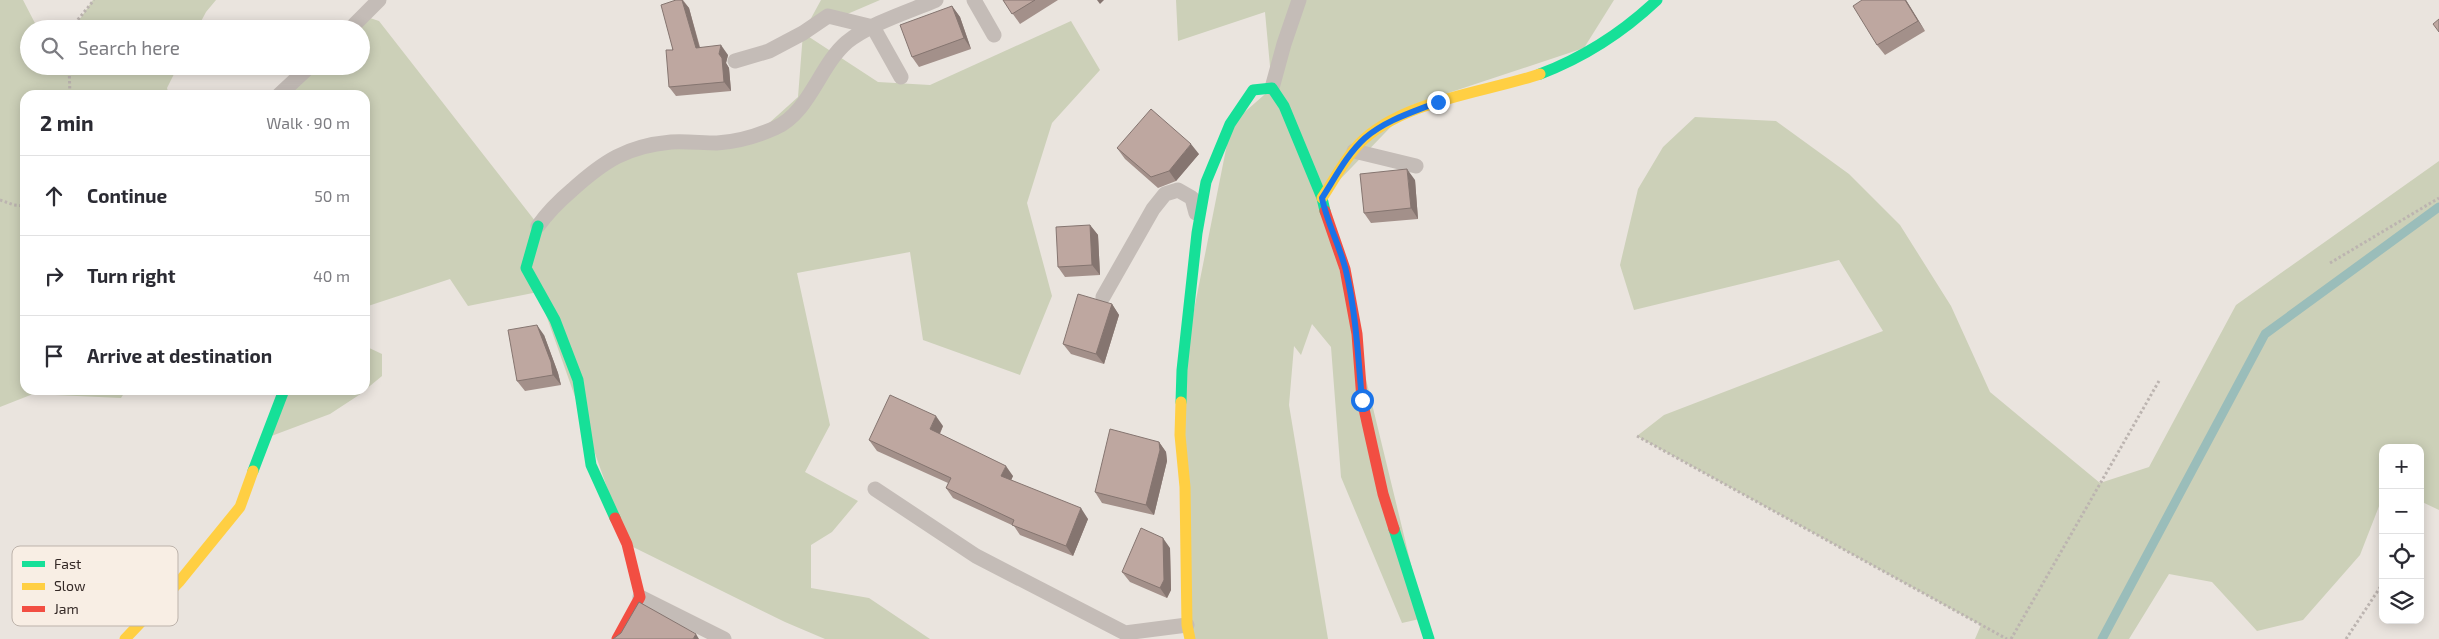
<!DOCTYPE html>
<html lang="en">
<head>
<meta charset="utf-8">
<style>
	:root { --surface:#fff; --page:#f7f7f7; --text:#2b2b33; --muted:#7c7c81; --line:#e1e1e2 }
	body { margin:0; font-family:"Exo 2",sans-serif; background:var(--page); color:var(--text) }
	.controls { position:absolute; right:15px; bottom:15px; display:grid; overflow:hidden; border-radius:10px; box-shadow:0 2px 12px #0003 }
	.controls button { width:45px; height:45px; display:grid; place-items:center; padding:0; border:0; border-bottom:1px solid var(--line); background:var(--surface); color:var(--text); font:25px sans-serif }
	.stop { position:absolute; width:15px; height:15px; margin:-11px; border:4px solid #1a73e8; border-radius:50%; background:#fff }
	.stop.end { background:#1a73e8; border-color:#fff; box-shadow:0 1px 5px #0008 }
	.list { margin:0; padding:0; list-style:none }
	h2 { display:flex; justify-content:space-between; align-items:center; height:65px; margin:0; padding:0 20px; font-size:21px }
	h2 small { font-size:16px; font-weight:400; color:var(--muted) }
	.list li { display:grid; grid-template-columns:32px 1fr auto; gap:15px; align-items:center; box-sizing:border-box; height:80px; padding:0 20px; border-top:1px solid var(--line) }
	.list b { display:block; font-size:19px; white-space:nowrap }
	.list em { font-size:16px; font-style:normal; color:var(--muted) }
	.icon { flex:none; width:28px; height:28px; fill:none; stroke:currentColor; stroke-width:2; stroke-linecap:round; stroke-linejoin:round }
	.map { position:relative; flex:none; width:2439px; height:639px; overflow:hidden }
	.search { position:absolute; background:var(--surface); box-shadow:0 2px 12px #0003; left:20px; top:20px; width:350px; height:55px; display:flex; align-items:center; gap:12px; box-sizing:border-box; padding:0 18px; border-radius:28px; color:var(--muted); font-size:19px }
	.panel { position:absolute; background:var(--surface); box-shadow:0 2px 12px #0003; left:20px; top:90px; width:350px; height:305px; border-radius:15px }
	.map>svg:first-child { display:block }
	.green { fill:#ccd0b8 }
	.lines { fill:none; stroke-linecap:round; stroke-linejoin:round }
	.stream { stroke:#9abdba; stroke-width:9 }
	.path { stroke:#bcb4b0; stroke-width:3; stroke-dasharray:2.5 2.5; stroke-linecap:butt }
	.lane { stroke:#c4bcb7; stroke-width:15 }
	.fast { stroke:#16e098; stroke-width:11 }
	.slow { stroke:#ffcf43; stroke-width:11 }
	.jam { stroke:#f24e42; stroke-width:11 }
	.wall { fill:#a3908a }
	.shaded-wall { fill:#857570 }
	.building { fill:#bea7a0; stroke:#857570 }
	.route { stroke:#1a73e8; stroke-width:6 }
	.key { fill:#f8eee4; stroke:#bdb3ab; stroke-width:1 }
	.key-label { font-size:14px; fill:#342926 }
</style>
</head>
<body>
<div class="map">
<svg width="2439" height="639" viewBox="0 0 2439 639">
	<rect width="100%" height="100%" fill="#eae4de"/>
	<!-- green -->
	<path class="green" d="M0,0H23L38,29H29V66H178L167,88L169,95H25V390H126L121,398L33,394L0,407Z
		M93,0H216L206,12L197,29H73Z
		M821,0H880L803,33L878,82L930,85L1071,21L1100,70L1052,123L1027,203L1052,296L1020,375L923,340L910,252L797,273L830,425L805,472L858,501L832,532L811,545V588L869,598L930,639H825L785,622L627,544L538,292L468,306L450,279L365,307V95H279L310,66H361V29H350L364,16L379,21L539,226L586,179L644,151L712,145L768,124L798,97L803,33Z
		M1176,0H1614L1584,48L1412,105L1322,198L1424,618L1402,623L1341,477L1331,347L1312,324L1301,355L1294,346L1289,405L1328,639H1190L1182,370L1231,124L1272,88L1265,12L1178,41Z
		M1695,117L1776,121L1849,174L1900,225L1951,306L1990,392L2100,483L2149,467L2236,305L2439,161V510L2420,501V448H2383V496L2360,555L2303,620L2257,631L2212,582L2169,574L2129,639H1975L1981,625L1637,436L1664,415L1883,331L1839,260L1634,310L1620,265L1638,189L1663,147Z
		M365,346L382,354V376L359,395L330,414L266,438L284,390H365Z"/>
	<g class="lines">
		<!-- stream -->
		<path class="stream" d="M2102,639L2265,334L2439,207"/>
		<!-- path -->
		<path class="path" d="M75,29L76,22L94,0
			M69,66L70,95
			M0,200L14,205L25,206
			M2330,263L2439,198
			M1637,436L2007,639
			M2011,639L2159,381
			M2346,639L2383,583"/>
		<!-- lane -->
		<path class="lane" d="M974,0L994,35
			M350,29L379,0
			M735,61L769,51L803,33L828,16L873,27L901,77
			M1272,88L1284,44L1299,0
			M279,95L310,66
			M1354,151L1416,166
			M538,226C548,212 559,201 572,190C604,161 627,146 671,142C686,141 702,143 717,143C736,142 757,136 775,128C810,112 819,66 847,42C869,24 910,11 936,0
			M1103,297L1153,209L1165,194L1178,190L1192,198L1196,213
			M875,489L976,556L1125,633L1187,625
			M640,597L724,639"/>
		<!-- fast -->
		<path class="fast" d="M1540,74C1585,57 1622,33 1657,0
			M538,226L526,268L555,320L578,380L591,465L615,518
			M1181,402L1182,370L1197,233L1206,182L1230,124L1253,90L1272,88L1284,106L1322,198L1325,211
			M253,471L284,390
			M1394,529L1429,639"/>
		<!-- slow -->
		<path class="slow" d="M1322,198C1334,180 1344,160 1359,144C1402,100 1484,93 1540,74
			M1181,402L1180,435L1185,487L1187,625L1190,639
			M125,639L179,582L240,507L253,471"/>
		<!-- jam -->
		<path class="jam" d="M1325,211L1345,269L1357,334L1362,400L1383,494L1394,529
			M615,518L627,544L640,597L617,639"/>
	</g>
	<!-- wall -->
	<path class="wall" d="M676,0H683L689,8L700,47L728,55L726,63L729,68L731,91L676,96L669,87Z
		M1003,0H1058L1020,24Z
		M1862,0H1906L1925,31L1885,55L1877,45Z
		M952,6L960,17L971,49L919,67L912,57Z
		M1117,148L1199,154L1176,181L1158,188L1125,159Z
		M1415,180L1418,219L1371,223L1364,213Z
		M1090,225L1098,235L1100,275L1065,277L1058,267Z
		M1112,304L1119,315L1104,364L1071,354L1063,344Z
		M544,335L558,373L561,385L525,391L517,381Z
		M943,426L940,434L1013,476L1011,480L1088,519L1073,556L1020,535L1014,526L953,498L946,488L948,483L877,451L869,440Z
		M1159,442L1166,452L1167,461L1154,515L1102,503L1095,492Z
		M1170,548L1171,590L1167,598L1130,582L1122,572Z"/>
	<!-- shaded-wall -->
	<path class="shaded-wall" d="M682,0L689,8L702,57L696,48Z
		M1097,0H1104L1100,4Z
		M1905,0H1906L1925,31L1918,21Z
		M952,6L960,17L971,49L964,38Z
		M721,45L728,55L726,63L729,68L731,91L724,82L719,54Z
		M1191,144L1199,154L1176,181L1169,171Z
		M1407,169L1415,180L1418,219L1411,208Z
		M1090,225L1098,235L1100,275L1092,265Z
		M1112,304L1119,315L1104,364L1096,354Z
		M537,325L544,335L558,373L561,385L553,375Z
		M936,416L943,426L937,439L930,429Z
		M1159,442L1166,452L1167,461L1154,515L1146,505Z
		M1006,466L1013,476L1008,487L1001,476Z
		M1081,508L1088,519L1073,556L1066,546Z
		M1163,538L1170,548L1171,590L1167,598L1160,588Z
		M696,634L699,639H693Z"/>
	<!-- building -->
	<path class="building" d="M676,0H682L696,48L721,45L719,54L722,58L724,82L669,87L666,50H673L661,5Z
		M1003,0H1035L1012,14Z
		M1862,0H1905L1918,21L1877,45L1853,6Z
		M952,6L964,38L912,57L900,25Z
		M2439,19V32L2433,24Z
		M1151,109L1191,144L1169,171L1151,177L1117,148Z
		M1407,169L1411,208L1364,213L1360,174Z
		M1090,225L1092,265L1058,267L1056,227Z
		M1078,294L1112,304L1096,354L1063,344Z
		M537,325L551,362L553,375L517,381L508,330Z
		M890,395L936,416L930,429L1006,466L1001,476L1081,508L1066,546L1012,525L1014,520L946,488L951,478L869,440Z
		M1110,429L1159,442L1160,450L1146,505L1095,492Z
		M1141,528L1163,538L1164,580L1160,588L1122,572Z
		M639,602L696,634L693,639H613L621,633Z"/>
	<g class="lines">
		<!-- route -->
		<path class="route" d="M1362,400C1358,357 1356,313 1346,271C1340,246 1327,223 1322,198C1335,178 1347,154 1365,138C1386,120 1413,112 1438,102"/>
	</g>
	<!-- legend -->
	<rect x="12" y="546" width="166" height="80" rx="8" class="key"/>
	<rect x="22" y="561" width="23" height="6" fill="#16e098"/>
	<rect x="22" y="583" width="23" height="7" fill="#ffcf43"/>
	<rect x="22" y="606" width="23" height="6" fill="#f24e42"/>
	<g class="key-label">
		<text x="54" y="569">Fast</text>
		<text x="54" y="591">Slow</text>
		<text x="54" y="614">Jam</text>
	</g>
</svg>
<div class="controls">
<button>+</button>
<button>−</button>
<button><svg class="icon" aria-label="locate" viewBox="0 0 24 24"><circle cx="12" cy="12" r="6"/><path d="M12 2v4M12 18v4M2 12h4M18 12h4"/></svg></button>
<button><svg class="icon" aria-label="layers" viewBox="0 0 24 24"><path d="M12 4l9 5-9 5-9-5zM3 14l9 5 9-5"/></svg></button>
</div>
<div class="stop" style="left:1362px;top:400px"></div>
<div class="stop end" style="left:1438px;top:102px"></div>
<div class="search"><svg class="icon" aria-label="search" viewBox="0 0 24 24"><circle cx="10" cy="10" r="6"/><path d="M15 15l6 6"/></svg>Search here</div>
<section class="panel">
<h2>2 min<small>Walk · 90 m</small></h2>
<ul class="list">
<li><svg class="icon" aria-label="ahead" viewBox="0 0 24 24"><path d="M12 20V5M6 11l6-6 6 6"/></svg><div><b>Continue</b></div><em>50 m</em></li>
<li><svg class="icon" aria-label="right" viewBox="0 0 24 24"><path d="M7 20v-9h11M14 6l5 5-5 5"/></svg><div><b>Turn right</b></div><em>40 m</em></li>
<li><svg class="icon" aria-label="arrive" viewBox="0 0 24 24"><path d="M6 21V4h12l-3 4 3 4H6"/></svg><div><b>Arrive at destination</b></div></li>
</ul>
</section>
</div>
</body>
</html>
